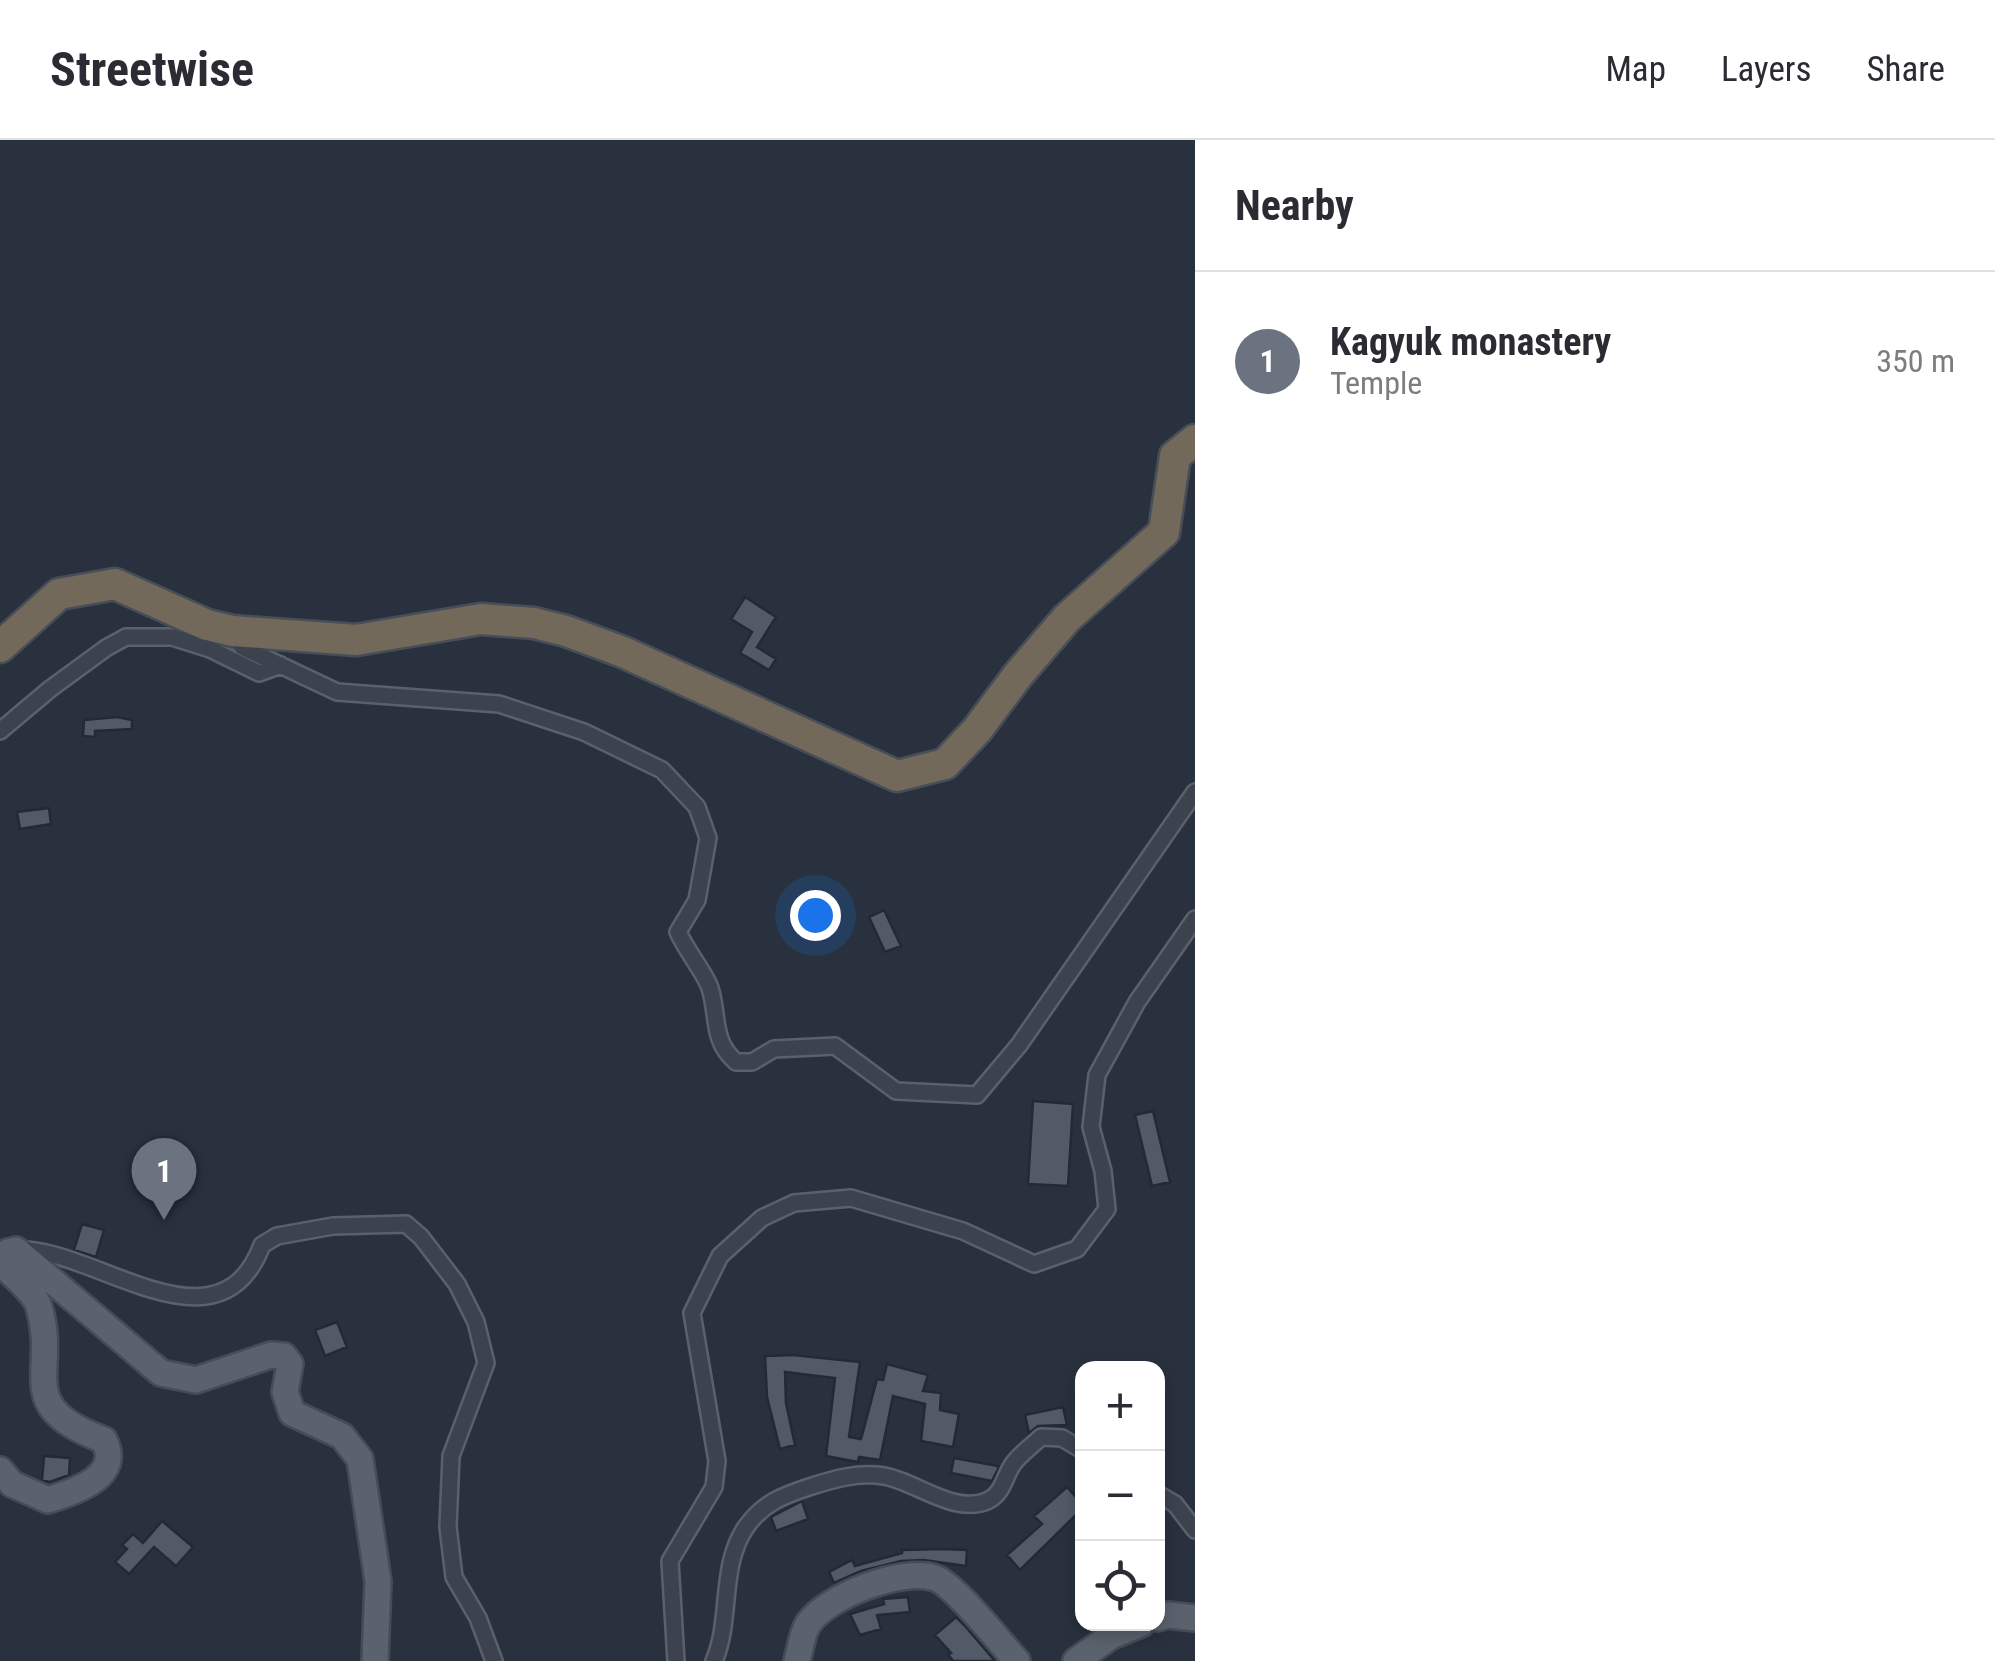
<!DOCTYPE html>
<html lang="en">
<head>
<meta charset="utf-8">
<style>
	:root { --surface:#fff; --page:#f2f2f3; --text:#2b2b33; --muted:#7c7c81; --line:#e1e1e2; --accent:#ea580c }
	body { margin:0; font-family:"Roboto Condensed",sans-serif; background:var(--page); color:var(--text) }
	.controls { position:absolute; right:30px; bottom:30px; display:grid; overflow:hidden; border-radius:20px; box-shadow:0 5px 15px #0003 }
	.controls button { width:90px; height:90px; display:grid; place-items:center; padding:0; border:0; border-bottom:2px solid var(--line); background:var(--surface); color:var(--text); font:50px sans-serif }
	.you { position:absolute; left:815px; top:775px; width:35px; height:35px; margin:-25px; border:8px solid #fff; border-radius:50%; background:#1a73e8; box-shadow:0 0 0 15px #1a73e833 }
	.badge { display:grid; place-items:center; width:65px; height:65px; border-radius:50%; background:var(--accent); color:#fff; font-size:32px; font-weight:700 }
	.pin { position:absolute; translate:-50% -82px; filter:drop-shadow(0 2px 5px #0008) }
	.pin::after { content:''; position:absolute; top:52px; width:35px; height:30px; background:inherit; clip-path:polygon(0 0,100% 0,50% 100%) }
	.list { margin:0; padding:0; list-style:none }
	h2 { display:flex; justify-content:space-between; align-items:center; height:130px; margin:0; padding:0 40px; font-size:42px }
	h2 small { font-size:32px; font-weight:400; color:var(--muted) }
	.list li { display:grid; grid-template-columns:65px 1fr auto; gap:30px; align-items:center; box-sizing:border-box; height:180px; padding:0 40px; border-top:2px solid var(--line) }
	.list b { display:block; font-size:38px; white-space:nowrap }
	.list p { margin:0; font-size:32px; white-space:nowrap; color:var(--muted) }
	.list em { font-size:32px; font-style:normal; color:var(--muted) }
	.icon { flex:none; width:55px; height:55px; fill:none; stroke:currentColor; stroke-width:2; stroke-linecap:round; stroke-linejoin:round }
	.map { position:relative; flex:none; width:1195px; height:1521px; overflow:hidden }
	header { display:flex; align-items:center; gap:60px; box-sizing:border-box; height:140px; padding:0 50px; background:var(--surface); border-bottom:2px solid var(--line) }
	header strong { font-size:48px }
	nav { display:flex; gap:55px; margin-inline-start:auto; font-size:35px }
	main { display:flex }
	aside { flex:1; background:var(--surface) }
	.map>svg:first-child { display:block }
	.building { fill:#525a68; stroke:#232a35; stroke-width:2.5 }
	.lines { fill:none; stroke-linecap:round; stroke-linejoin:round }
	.street-casing { stroke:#5a616b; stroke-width:20 }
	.primary-casing { stroke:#454c57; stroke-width:30 }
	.highway-casing { stroke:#474e58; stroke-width:35 }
	.street { stroke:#3c434e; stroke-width:15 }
	.primary { stroke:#5a626d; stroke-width:25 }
	.highway { stroke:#73695a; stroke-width:30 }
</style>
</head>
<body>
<header>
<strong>Streetwise</strong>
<nav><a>Map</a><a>Layers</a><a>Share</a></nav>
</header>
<main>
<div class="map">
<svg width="1195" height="1521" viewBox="0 0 1195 1521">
	<rect width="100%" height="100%" fill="#28313d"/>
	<!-- building -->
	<path class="building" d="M745,457L776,477L757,507L776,519L769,530L740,513L752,492L731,479Z
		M117,577L132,580V589L95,591V597L83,596L84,580Z
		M49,668L51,684L20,689L17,672Z
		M884,770L901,806L885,812L869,777Z
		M1033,961L1073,964L1068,1046L1028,1044Z
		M1153,971L1170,1042L1152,1046L1135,975Z
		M82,1084L104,1090L96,1117L74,1110Z
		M337,1182L347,1207L325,1216L315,1190Z
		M793,1215L860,1222L849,1297L861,1299L877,1239L883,1240L887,1224L928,1235L923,1251L941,1253L940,1270L959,1274L953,1307L921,1301L925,1264L893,1256L880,1320L859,1317L858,1322L826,1316L835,1238L785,1232L786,1263L795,1305L780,1309L767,1257L765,1216Z
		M1063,1267L1067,1285L1038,1286L1029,1293L1025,1275Z
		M44,1316L70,1318L69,1335L50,1342L42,1340Z
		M954,1318L998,1326V1329L992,1341L951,1333Z
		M1067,1347L1082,1364V1369L1020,1430L1007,1415L1042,1384L1034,1376Z
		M802,1361L808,1379L776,1391L771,1377Z
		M162,1381L193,1407L176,1426L154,1407L129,1434L115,1422L127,1409L122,1405L133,1394L143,1403Z
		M941,1409L967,1410L966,1426L924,1420L901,1421L861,1431L834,1443L829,1432L852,1420L855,1426L902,1413V1410Z
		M908,1457L910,1472L877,1475L881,1489L860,1495L850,1474L884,1464L883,1459Z
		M956,1477L965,1486L995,1521H953L948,1514L951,1513L935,1495Z"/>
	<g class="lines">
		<!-- street casing -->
		<g class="street-casing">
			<path id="street" d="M233,491L242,507L337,552L499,564L584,592L662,630L697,667L708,698L697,760L678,792C686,810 706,835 710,848C719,877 711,900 736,922H752L774,909L835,906L896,951L977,955L1019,905L1195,652
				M0,591L50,549L106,508L126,497H172L210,509L259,533L281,525
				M16,1110C92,1105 218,1221 262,1105L277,1096L333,1086L406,1084L421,1097L457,1144L476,1182L486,1223L451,1316L448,1387L454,1437L478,1478L494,1521
				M1158,1354L1175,1364L1195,1390
				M676,1521L670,1421L714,1347L717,1321L692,1173L720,1116L762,1078L794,1063L851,1058L963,1091L1034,1124L1077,1109L1107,1069L1103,1031L1091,987L1097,935L1137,862L1195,779
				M714,1521C732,1480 719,1426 746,1387C763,1363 782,1356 809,1347C834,1339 857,1332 884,1336C915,1341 954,1375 987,1361C1003,1354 1004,1337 1013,1324C1020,1314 1032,1306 1041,1297L1062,1298L1082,1310"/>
		</g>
		<!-- primary casing -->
		<g class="primary-casing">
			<path id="primary" d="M0,1330L12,1344L48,1360C75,1351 123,1337 104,1300C11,1266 59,1233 39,1167C35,1152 14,1137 3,1125L8,1112L16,1110L161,1233L196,1240L271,1215L284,1216L290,1224L285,1252L292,1273L342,1296L360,1319L378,1441L375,1521
				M1158,1478L1168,1475L1195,1478
				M797,1521C800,1510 802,1494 808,1484C827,1456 902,1427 935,1438C955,1445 1000,1503 1017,1521
				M1076,1521L1111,1496L1141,1484"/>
		</g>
		<!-- highway casing -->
		<g class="highway-casing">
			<path id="highway" d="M0,507L59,454L115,444L207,485L233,491L356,500L481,479L534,483L566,491L623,512L897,636L945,624L977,590L1018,535L1067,478L1164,392L1175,316L1195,300"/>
		</g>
		<!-- street -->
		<use href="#street" class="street"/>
		<!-- primary -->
		<use href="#primary" class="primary"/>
		<!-- highway -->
		<use href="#highway" class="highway"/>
	</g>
</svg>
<div class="controls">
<button>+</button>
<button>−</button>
<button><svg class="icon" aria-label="locate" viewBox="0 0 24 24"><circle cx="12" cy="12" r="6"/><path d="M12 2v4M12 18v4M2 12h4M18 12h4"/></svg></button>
</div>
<div class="you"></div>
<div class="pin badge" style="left:164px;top:1080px;background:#6b7280">1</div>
</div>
<aside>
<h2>Nearby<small></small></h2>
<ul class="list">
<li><span class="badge" style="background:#6b7280">1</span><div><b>Kagyuk monastery</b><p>Temple</p></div><em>350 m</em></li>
</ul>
</aside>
</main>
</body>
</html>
